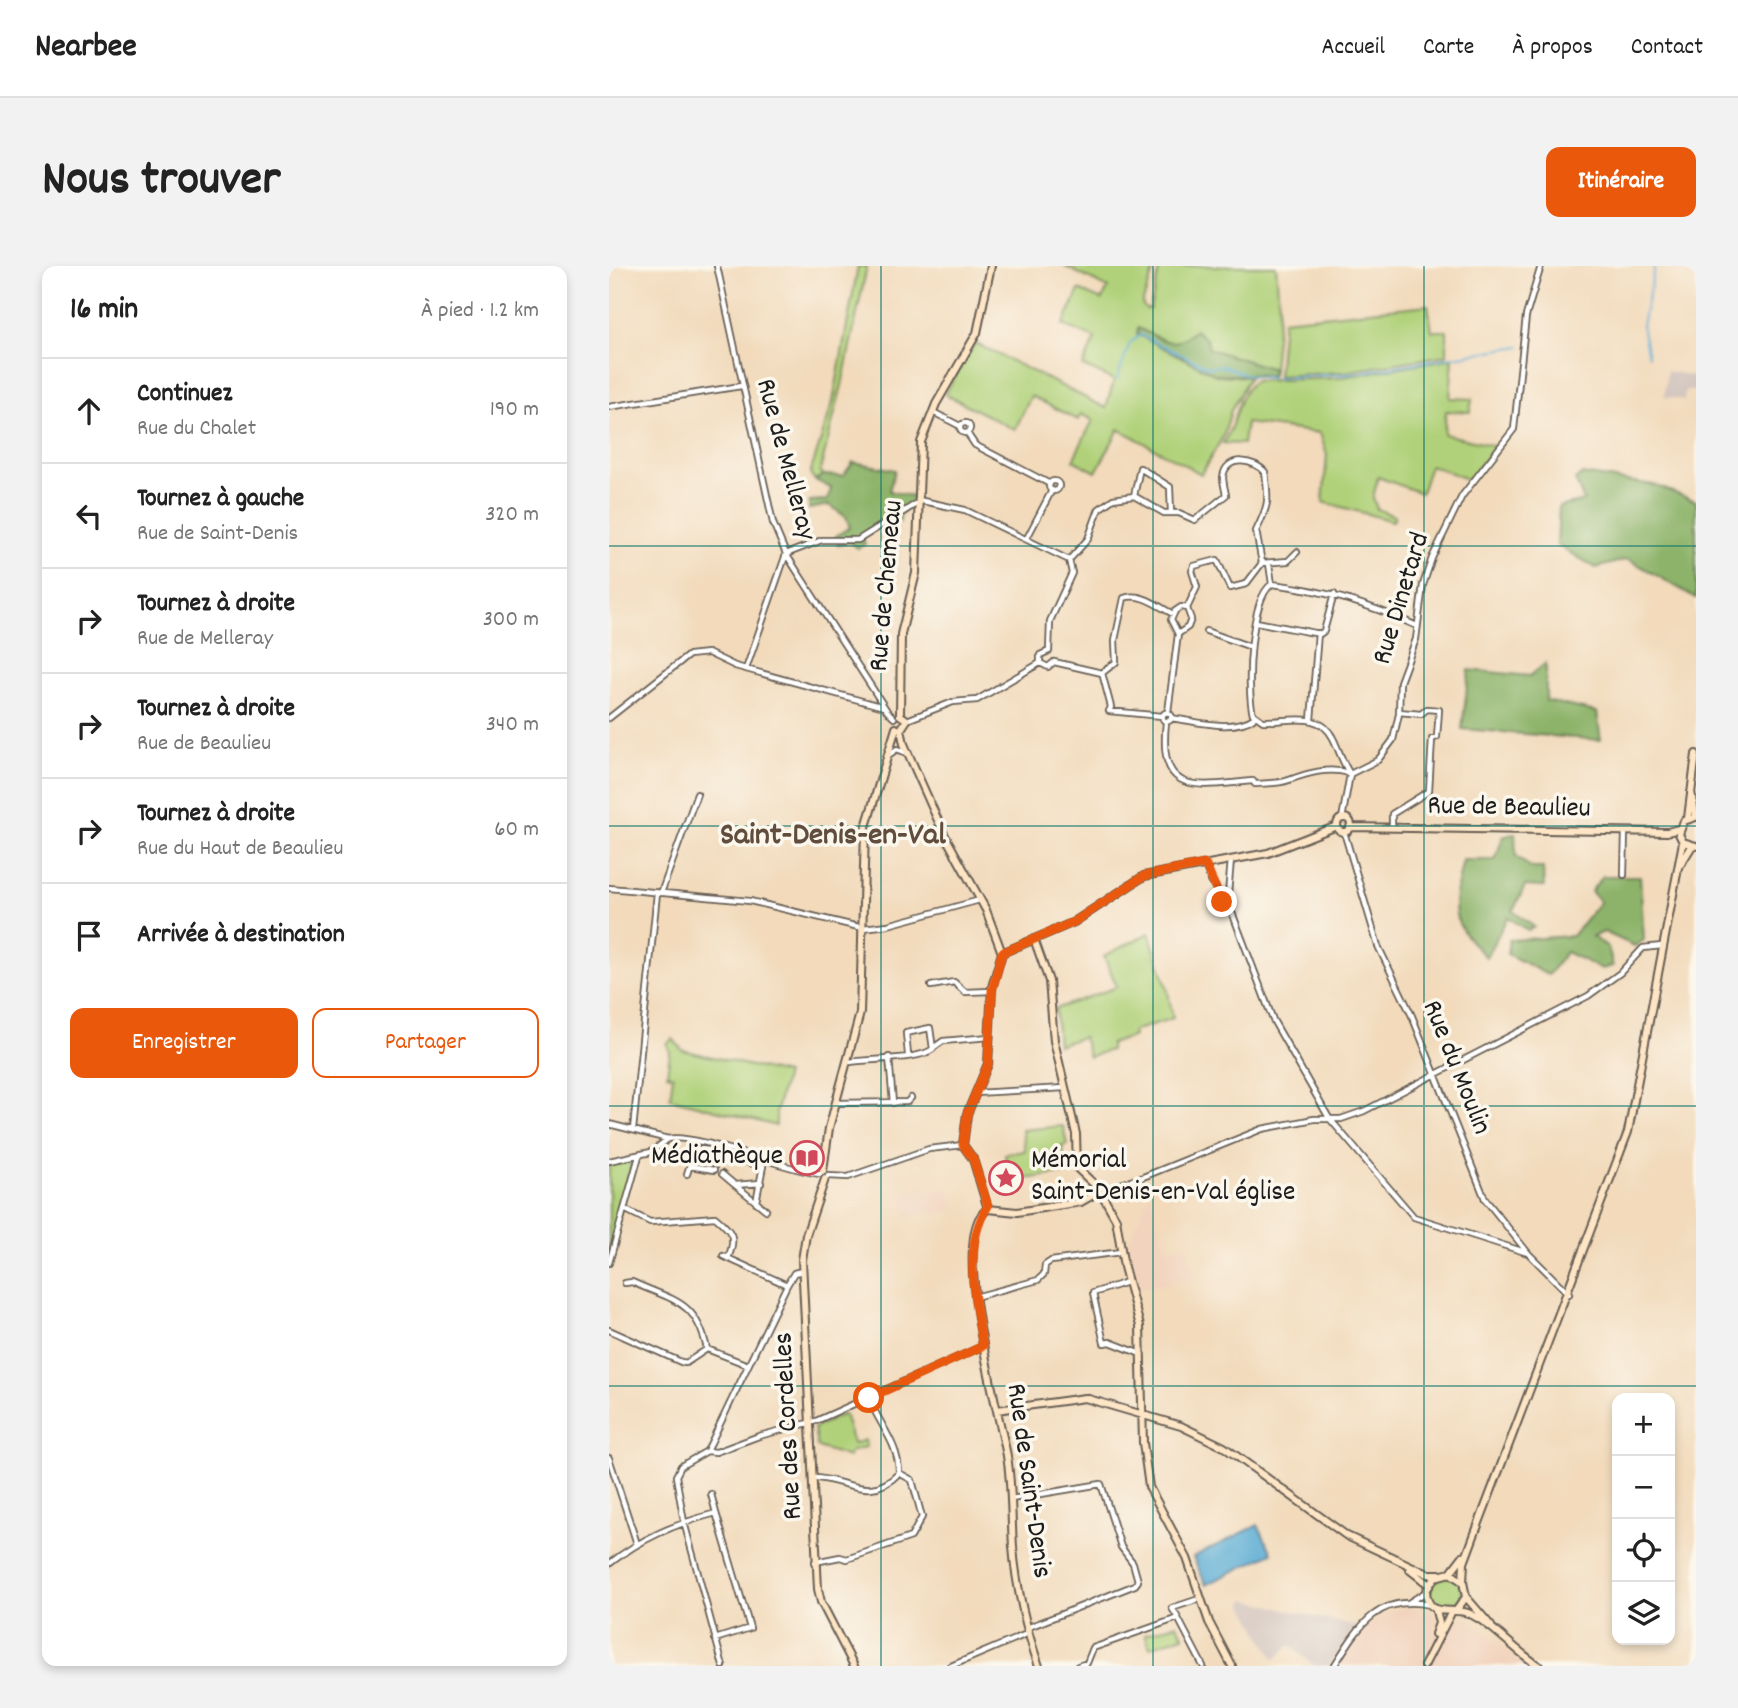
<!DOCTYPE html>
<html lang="fr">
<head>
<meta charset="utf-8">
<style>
	:root { --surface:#fff; --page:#f2f2f2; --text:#222; --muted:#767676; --line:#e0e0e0; --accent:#ea580c }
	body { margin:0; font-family:Dekko,sans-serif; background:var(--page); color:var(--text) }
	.controls { position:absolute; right:21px; bottom:21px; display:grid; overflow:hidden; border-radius:14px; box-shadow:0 4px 10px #0003 }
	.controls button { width:63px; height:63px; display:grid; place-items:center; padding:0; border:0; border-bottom:2px solid var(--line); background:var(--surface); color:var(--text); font:35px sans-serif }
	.stop { position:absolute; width:21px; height:21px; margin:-16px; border:5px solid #ea580c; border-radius:50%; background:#fff }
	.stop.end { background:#ea580c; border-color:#fff; box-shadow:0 2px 7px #0008 }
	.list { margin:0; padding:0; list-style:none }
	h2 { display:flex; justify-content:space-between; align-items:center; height:91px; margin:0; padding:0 28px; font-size:30px }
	h2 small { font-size:23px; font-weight:400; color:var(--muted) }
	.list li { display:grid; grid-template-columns:46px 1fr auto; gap:21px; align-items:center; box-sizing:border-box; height:105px; padding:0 28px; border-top:2px solid var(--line) }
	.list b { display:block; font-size:26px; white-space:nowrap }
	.list p { margin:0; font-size:23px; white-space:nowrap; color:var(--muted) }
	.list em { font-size:23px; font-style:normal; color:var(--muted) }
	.actions { display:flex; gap:14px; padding:21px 28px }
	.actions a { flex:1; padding:16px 0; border:2px solid var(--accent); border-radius:14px; text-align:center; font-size:24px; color:var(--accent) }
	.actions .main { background:var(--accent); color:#fff }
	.icon { flex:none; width:38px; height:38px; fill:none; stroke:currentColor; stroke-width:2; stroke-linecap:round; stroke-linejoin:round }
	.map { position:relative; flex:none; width:1087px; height:1400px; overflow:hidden; border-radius:14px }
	header { display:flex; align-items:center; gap:42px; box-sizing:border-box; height:98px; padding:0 35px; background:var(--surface); border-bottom:2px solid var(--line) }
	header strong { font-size:33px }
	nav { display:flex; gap:38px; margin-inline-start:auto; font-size:24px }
	.intro { display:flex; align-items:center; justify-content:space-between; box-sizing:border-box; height:168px; padding:0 42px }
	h1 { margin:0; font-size:49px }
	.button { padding:18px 32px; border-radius:14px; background:var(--accent); color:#fff; font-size:24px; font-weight:700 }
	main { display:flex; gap:42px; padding:0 42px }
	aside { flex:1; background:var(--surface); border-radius:14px; box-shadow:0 4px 10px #0003 }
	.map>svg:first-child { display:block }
	.built { fill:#f2d4be }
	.industrial { fill:#cfc0ba }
	.green { fill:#b0d179; stroke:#66764a; stroke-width:2 }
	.forest { fill:#8cb369; stroke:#546842; stroke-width:2 }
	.water { fill:#59abd4; stroke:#3a6478; stroke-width:2 }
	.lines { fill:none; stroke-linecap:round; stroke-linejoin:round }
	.stream { stroke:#59abd4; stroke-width:2 }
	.street-casing { stroke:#675e54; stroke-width:8 }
	.secondary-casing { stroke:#675e54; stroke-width:10 }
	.street { stroke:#fff; stroke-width:4.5 }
	.secondary { stroke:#fde5c5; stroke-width:6 }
	.route { stroke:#ea580c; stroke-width:9 }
	.grid { fill:none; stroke:#0f766e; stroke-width:2; stroke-opacity:0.55 }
	.labels { text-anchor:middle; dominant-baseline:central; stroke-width:7; stroke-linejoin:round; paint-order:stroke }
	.street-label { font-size:28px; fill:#1c1c1c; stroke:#fbf7ec }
	.poi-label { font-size:28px; fill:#1c1c1c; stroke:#fbf7ec; text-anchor:end }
	.quarter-label { font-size:32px; font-weight:bold; fill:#604d3d; stroke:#fbf7ec }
</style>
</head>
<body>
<header>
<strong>Nearbee</strong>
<nav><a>Accueil</a><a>Carte</a><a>À propos</a><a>Contact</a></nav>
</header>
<div class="intro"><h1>Nous trouver</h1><a class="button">Itinéraire</a></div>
<main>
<aside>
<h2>16 min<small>À pied · 1.2 km</small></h2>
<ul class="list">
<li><svg class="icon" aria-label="ahead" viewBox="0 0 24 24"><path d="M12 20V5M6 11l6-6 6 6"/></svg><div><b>Continuez</b><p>Rue du Chalet</p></div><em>190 m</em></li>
<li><svg class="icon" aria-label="left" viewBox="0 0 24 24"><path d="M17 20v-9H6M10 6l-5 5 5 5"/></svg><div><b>Tournez à gauche</b><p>Rue de Saint-Denis</p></div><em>320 m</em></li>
<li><svg class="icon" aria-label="right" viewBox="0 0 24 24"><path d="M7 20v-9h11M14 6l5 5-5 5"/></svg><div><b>Tournez à droite</b><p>Rue de Melleray</p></div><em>300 m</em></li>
<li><svg class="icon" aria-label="right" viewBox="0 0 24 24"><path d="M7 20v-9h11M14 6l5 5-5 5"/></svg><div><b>Tournez à droite</b><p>Rue de Beaulieu</p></div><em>340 m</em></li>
<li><svg class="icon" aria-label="right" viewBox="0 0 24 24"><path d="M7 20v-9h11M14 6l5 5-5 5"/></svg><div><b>Tournez à droite</b><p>Rue du Haut de Beaulieu</p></div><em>60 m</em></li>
<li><svg class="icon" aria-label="arrive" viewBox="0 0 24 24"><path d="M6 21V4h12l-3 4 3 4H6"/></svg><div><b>Arrivée à destination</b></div></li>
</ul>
<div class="actions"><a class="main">Enregistrer</a><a>Partager</a></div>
</aside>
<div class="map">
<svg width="1087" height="1400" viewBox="0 0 1087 1400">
	<rect width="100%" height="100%" fill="#fbf7ec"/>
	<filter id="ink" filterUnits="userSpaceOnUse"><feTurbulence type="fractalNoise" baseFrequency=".0143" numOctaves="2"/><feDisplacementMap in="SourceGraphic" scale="14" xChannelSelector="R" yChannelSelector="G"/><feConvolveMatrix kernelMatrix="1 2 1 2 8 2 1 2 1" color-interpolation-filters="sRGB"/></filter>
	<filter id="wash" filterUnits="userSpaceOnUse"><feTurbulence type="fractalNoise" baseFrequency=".00686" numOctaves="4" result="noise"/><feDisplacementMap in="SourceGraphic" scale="28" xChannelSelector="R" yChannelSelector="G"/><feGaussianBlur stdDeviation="1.57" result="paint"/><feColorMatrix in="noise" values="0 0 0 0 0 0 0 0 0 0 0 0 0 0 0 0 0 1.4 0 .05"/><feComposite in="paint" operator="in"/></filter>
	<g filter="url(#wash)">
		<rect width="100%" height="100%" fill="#f2dabb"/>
		<!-- built -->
		<path class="built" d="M316,920L319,927L339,921L346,943L325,950L323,945L299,953L290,927Z
			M541,926L557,982L577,979L586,1014L524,1023L517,996L518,978Z
			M814,1341L823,1346L828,1356L839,1360L843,1352L857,1351L918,1400H727L759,1352L794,1342Z"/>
		<!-- industrial -->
		<path class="industrial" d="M1058,105L1087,111V125H1076L1075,134L1055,131Z
			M636,1333L711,1352L747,1360L720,1400H705L681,1379L665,1394L635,1339Z"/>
		<!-- green -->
		<path class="green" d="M249,0H258L233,119L211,205L215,209L206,214L201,208L224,136Z
			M455,0H546L533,38L537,43H541L551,0H667L670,40L664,103L600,83L574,76L560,77L544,69L528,68L607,109L640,111L622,144L615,169L592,208L510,163L487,206L464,194L484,154L472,148L469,154L422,130L406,164L336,128L366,77L497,142L505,114L474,100L486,72L454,59L470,24L493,34L499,22Z
			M819,39L823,65H838V89L735,106L669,110L674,54Z
			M844,92L841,132L863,133L861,146L837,145L835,168L886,180L860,214L821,199L812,227L769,211L764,232L768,243L786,250L784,255L714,236L718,189L711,167L637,157L634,178L614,177C628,159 625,131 645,115L728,112Z
			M540,667L558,721L564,752L524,765L525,770L501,778V784L480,791L474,771L449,779L446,743L508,721L495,690Z
			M64,773L73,784L177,808L167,845V860L61,832L64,810L58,808L61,786L58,778Z
			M454,860L458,879L453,880L458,907L400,915L396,888L416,885L413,864Z
			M23,895L3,982L0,987V899Z
			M235,1148L244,1178L256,1174L257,1181L241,1186L240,1191L208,1181L205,1162Z
			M821 1327a16 16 0 1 1 32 0a16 16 0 1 1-32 0Z
			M568,1358L575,1370L541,1381L536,1368Z"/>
		<!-- forest -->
		<path class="forest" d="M529,62C554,73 563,86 586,64L598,74L600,83L664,103L663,109H607L528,68Z
			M244,196L286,204L280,225L306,231L291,250V256H285L283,252L253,271L256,278L249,282L241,276L229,279L227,270L241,261L237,251L220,239L200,243L201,235L219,234L222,222L206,214L215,209L234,210Z
			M973,208L1045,219L1087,235V332L1019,293L987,302L948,279L950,241L975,235L966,214Z
			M937,397V435L988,446L992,474L853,463L860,404L921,410Z
			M906,567L907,590L922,602H934L935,621L916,620L904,645L925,661L919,665L899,651L877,691C838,654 843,643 854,594H886L894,571Z
			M994,610H1031L1035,674L1026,680L995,666L983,671L999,681L1004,700L993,703L957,686L939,709L898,688L900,674L963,670L991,636L982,625Z"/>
		<!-- water -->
		<path class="water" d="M649,1259L663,1287L597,1319L584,1291Z"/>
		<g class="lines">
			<!-- stream -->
			<path class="stream" d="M1039,90L1033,59L1046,0
				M668,112L741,108L911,80
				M508,113L521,77L531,69L599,101L614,100L641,110L663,112"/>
		</g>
	</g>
	<g filter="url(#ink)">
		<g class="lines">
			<!-- street casing -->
			<g class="street-casing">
				<path id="street" d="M108,0L164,257L177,288L278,445L285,452
					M0,141L132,120
					M324,146L351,160
					M351 162a5 5 0 1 1 10 0a5 5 0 1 1-10 0Z
					M358,167L366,179L441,218
					M440 220a5 5 0 1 1 10 0a5 5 0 1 1-10 0Z
					M525,230L531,202L561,221L562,247
					M309,234L356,244L460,294L463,307L441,355L440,385
					M418,272L443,224
					M460,294L479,273L490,243L504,233L525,230L555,247H570L586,254L617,229C616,224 614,216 614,211C617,188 646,194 656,206C660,235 660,239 647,265L653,297L637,318L621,322L608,294L585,300L583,305L588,321L578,342
					M653,297L679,295L688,286
					M660,298L663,318
					M572,341L578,342L582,353L579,361L569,368L562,354L566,345Z
					M647,356L711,368L715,365L725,328
					M597,365L642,381
					M445,396L493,407L507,396L506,374L515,332C532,326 549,340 564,348
					M431,397L439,401L445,396
					M431,397V389L440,385
					M137,403L177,288L213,274H249L310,236
					M493,407L502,441L500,445L553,450
					M559,446L569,368
					M553.5 451a4.5 4.5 0 1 1 9 0a4.5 4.5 0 1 1-9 0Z
					M0,452L80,389L99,387L126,400L275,441
					M562,452C586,455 625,467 646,451
					M298,454L344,436L368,434L431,397
					M702,454L709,367
					M557,456C549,531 586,520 644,515L646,518C656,517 670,518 680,514C699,507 719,501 740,507
					M281,488L288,483L298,487
					M741,508L769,494L784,474L790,448L791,416L807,373L814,319L823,292L853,230L905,163L917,50L932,0
					M741,508C733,496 730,484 724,472C710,444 679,456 654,455L644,448C637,423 641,332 663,318C715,324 760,338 808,360
					M733,553L741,508
					M783,561V548L820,525L823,473L828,471L830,444L818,443L812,448L790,446
					M735,566L769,680L803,750L876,933L919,987L960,1028
					M596,598L602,615L624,649L664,754L720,852L805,951L919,987
					M1015,609L1016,565
					M0,622L141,635L254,662L279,659L371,634
					M52,627L88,528
					M618,639L622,594
					M322,720L345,716L356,726L383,725
					M324,782L334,775L381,771
					M280,791L284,837
					M239,795L241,796C260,793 311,794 324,783L321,762L297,767L299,789
					M366,827L456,822
					M227,837L298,836L302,832
					M0,858L59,873
					M24,864L48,627
					M59,873C84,866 176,904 211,908
					M101,885L154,901
					M0,895L42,886L59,873
					M81,900L105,904
					M78,908L86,883L101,884
					M113,908L126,919
					M219,910L239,911L320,883L354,879
					M152,917L126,919L157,944
					M496,923L534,911L653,863L705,853H732L755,845L979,730L1011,707L1034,682L1053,680
					M147,936L154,900
					M15,943L41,956L106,951C123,965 128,971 119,992
					M114,990L178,1019
					M0,997L30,890
					M518,1016L484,1027L485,1032L495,1077L501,1076L532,1088
					M16,1017L23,1016C65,1035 87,1034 98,1083
					M366,1031L429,1014L435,1008L436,999L442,995L512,986
					M0,1064L72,1096L77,1097L98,1083L139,1099
					M98,1185L107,1186L150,1170L207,1155L374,1080
					M0,1192L28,1278
					M204,1212C236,1212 261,1238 290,1207C290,1178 269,1157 260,1132
					M102,1228L107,1247
					M402,1233L492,1218L512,1281L524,1297L529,1315L526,1319L420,1361
					M206,1296L231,1291L238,1293L302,1271L313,1251L303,1214L290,1207
					M0,1298C33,1272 66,1258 107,1247L141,1362L106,1373
					M801,1336L817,1326
					M569,1352L563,1342L587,1334
					M114,1400L75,1256L67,1210L72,1200L98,1185L178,1019L185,1007L193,1005
					M342,1400L420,1367
					M469,1400L478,1397L484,1382L569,1352L594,1400
					M725,1400C749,1362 768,1327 821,1339"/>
			</g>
			<!-- secondary casing -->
			<g class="secondary-casing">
				<path id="secondary" d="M291,449L292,368L307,307L312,176L327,138L368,67L382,0
					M291,449L298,454L292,463
					M292,463L295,478L335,568L377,644L393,687L383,721L379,798L358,848L354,879L364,893L379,943
					M1082,526L1087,551L1075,555L1070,568L1074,576L1087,580
					M1079,552L1087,488
					M728 559a7 7 0 1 1 14 0a7 7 0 1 1-14 0Z
					M741,561L1058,566L1070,563
					M1072,598L1083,580
					M425,673L440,715L445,775L467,868L468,902L487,920L495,921L494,930
					M393,687L465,656L535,610L659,587L728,560
					M214,905L220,862L251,747L256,564L287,462
					M216,913L197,969L193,994L209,1323L212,1336L245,1400
					M494,930L507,953L515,1001L531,1060L534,1177L540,1221L578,1292L600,1356L623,1400
					M379,943C338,965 391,1150 398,1190C403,1220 402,1250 404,1281C407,1319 417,1364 430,1400
					M379,943L408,946L472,936L486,928
					M388,1144L476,1132L572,1160L615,1181L738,1270L819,1308H830
					M801,1304L819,1318
					M841,1307L854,1290
					M854,1316L855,1297L865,1270L1019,866L1074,576
					M857,1331L882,1360
					M847,1345L857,1331L854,1316L841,1307L826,1311L817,1325C819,1354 842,1340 859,1347C884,1358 906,1385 930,1400
					M826,1368L830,1357L827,1345
					M815,1400L842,1347"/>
			</g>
			<!-- street -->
			<use href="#street" class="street"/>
			<!-- secondary -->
			<use href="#secondary" class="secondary"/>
		</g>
	</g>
	<g class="lines" filter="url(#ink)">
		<!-- route -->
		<path class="route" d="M260,1132L374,1080C365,1036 354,977 379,940L364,893L354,879L358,848L379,798L383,725L393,687L465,656L535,610L596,598L613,636"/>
	</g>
	<!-- grid -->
	<path class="grid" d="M272,0V1400M544,0V1400M815,0V1400M0,280H1087M0,560H1087M0,840H1087M0,1120H1087"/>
	<!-- icons -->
	<defs>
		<g id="library-ring" transform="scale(1.75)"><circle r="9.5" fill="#fbf7ec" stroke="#d1495b" stroke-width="1.5"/><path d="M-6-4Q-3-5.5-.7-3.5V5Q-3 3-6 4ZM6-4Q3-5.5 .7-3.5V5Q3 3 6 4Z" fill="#d1495b"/></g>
		<g id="sight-ring" transform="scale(1.75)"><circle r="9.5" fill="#fbf7ec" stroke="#d1495b" stroke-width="1.5"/><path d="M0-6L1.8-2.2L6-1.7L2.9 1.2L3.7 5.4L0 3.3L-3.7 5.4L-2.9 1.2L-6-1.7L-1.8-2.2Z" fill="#d1495b"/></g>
	</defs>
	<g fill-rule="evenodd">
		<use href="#library-ring" x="198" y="892"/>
		<use href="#sight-ring" x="397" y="912"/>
	</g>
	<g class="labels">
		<!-- street labels -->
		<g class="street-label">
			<text transform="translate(175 194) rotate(75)">Rue de Melleray</text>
			<text transform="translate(279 320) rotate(-85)">Rue de Chemeau</text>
			<text transform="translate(794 333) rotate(-73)">Rue Dinetard</text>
			<text transform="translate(900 543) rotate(1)">Rue de Beaulieu</text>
			<text transform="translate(846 802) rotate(68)">Rue du Moulin</text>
			<text transform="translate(181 1160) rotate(-93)">Rue des Cordelles</text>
			<text transform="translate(418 1215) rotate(82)">Rue de Saint-Denis</text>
		</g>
		<!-- poi labels -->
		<g class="poi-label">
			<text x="174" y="892">Médiathèque</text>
			<text x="422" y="896" text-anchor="start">Mémorial<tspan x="422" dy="32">Saint-Denis-en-Val église</tspan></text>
		</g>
		<!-- quarter labels -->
		<g class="quarter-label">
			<text x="224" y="571">Saint-Denis-en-Val</text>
		</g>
	</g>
</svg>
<div class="controls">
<button>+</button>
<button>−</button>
<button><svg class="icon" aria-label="locate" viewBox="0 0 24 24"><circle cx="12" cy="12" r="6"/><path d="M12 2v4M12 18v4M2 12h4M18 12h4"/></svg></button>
<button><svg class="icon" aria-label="layers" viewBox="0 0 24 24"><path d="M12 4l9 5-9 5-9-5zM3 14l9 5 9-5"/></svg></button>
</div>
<div class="stop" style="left:260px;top:1132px"></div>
<div class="stop end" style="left:613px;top:636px"></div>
</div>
</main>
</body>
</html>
